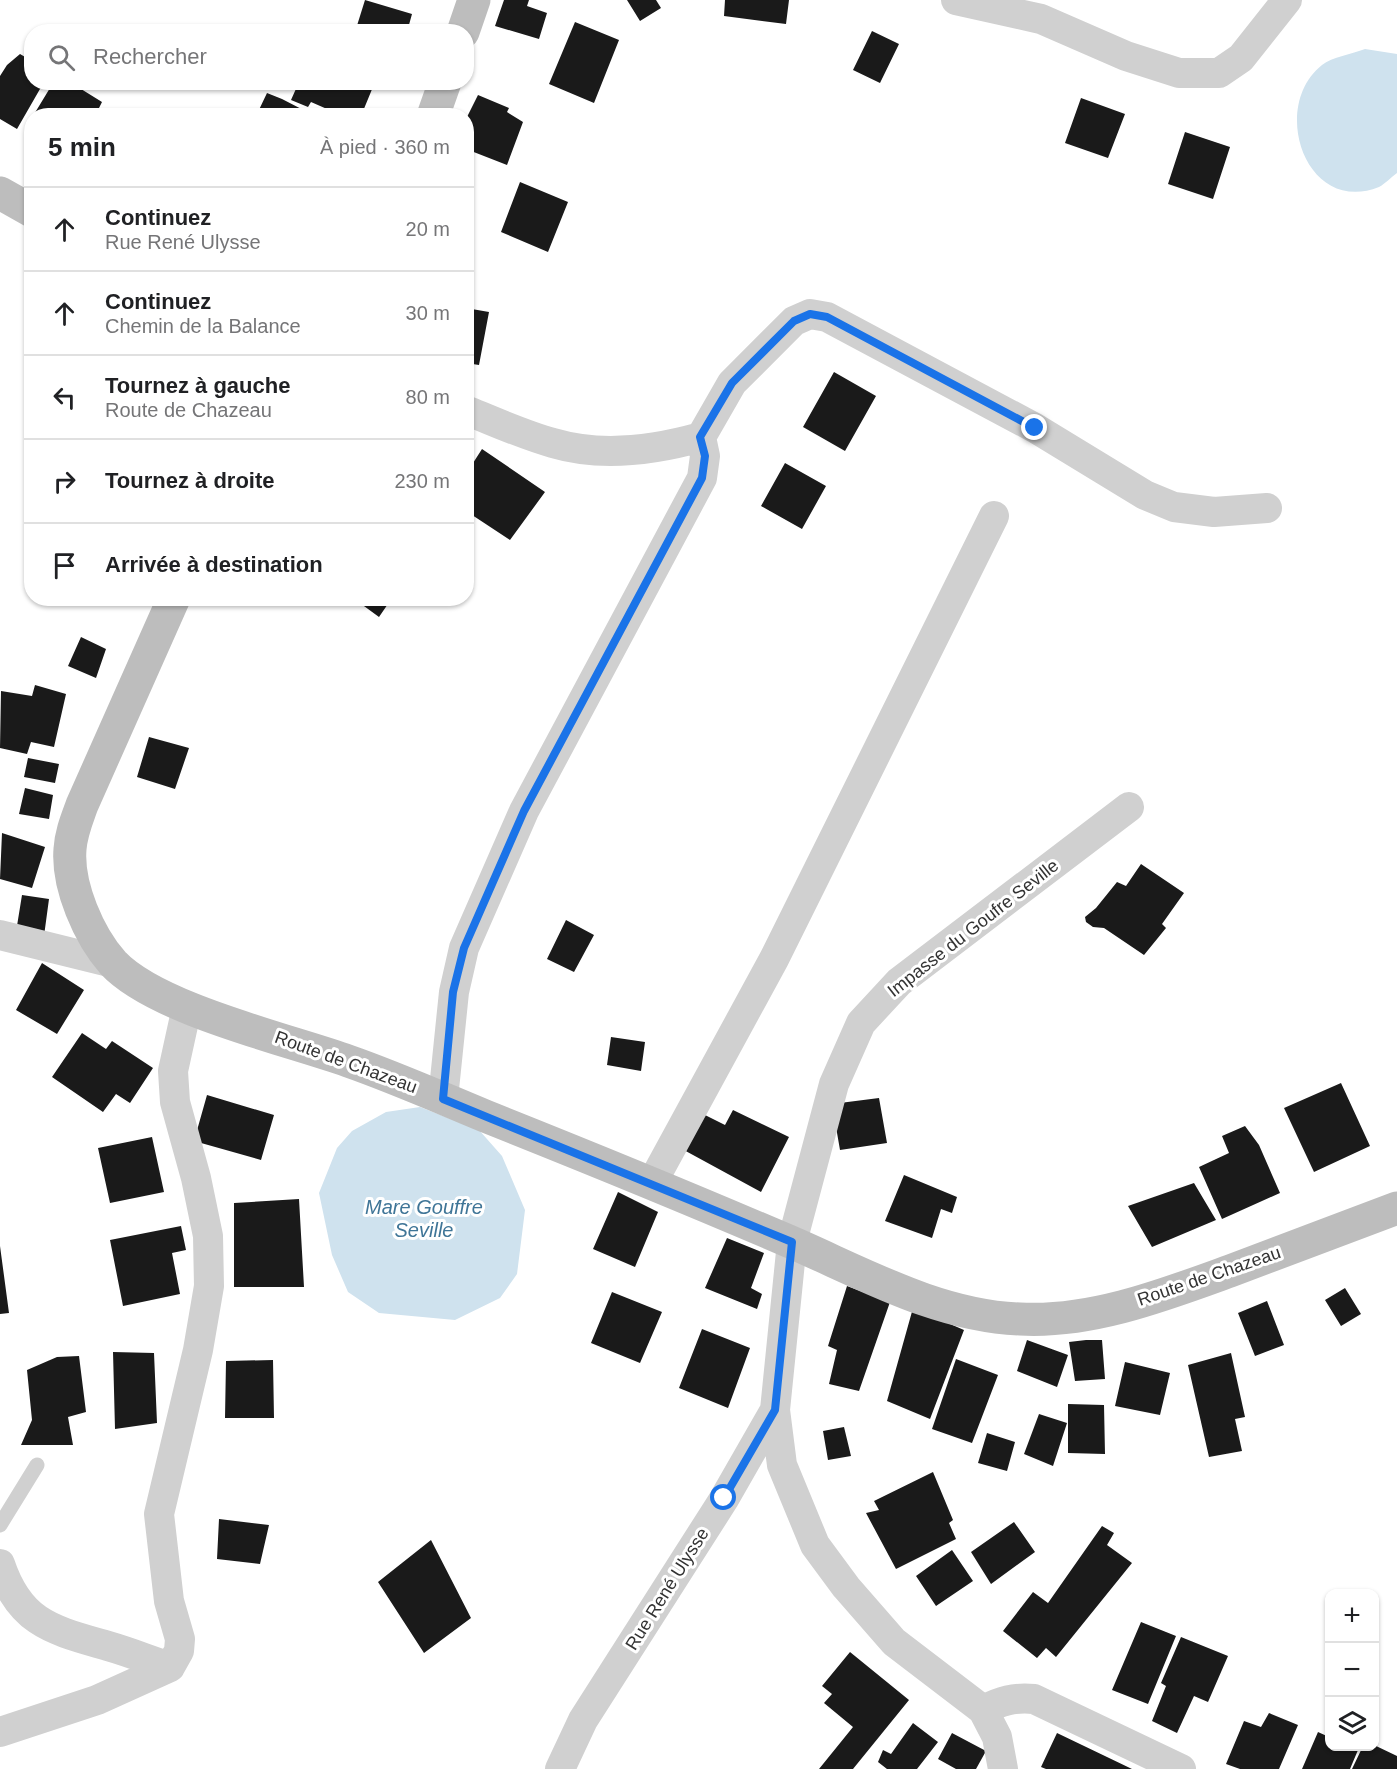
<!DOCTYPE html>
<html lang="fr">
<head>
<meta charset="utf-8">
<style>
	:root { --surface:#fff; --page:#f2f2f2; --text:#202124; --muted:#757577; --line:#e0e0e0 }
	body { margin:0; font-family:Arial,sans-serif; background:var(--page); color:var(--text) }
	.controls { position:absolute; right:18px; bottom:18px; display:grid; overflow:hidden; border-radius:12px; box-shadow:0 2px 4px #0004 }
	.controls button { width:54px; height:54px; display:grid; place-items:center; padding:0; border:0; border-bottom:2px solid var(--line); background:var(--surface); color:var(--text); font:30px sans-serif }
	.stop { position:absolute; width:18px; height:18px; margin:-14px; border:4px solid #1a73e8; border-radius:50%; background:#fff }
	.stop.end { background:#1a73e8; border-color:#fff; box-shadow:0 2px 6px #0008 }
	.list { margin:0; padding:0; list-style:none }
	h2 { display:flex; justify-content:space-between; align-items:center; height:78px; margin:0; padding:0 24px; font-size:26px }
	h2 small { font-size:20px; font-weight:400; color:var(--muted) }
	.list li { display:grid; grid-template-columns:39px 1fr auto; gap:18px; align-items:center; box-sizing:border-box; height:84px; padding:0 24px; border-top:2px solid var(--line) }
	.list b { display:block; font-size:22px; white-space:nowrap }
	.list p { margin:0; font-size:20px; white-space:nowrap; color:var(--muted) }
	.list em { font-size:20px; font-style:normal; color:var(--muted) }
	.icon { flex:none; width:33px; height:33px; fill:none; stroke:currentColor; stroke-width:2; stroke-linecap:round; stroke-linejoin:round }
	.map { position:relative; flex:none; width:1397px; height:1769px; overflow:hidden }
	.search { position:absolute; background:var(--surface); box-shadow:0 2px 4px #0004; left:24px; top:24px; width:450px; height:66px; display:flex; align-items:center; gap:15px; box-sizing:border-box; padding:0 21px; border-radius:24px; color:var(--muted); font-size:22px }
	.panel { position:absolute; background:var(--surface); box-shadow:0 2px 4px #0004; left:24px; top:108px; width:450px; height:498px; border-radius:24px }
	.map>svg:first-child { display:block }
	.water { fill:#cfe2ee }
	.building { fill:#1a1a1a }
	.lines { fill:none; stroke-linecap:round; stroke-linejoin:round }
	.lane { stroke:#d0d0d0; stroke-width:15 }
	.street { stroke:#d0d0d0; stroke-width:30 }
	.secondary { stroke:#bdbdbd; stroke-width:33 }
	.route { stroke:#1a73e8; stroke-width:8 }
	.labels { text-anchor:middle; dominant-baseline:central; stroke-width:6; stroke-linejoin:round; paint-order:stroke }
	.street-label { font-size:18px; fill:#333; stroke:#fff }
	.water-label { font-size:20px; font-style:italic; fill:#3f7597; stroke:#fff }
</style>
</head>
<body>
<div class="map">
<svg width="1397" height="1769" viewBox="0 0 1397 1769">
	<rect width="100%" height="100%" fill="#fff"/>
	<!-- water -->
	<path class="water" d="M1365,49L1397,54V173C1391,177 1385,184 1379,187C1306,216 1269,107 1322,65C1332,57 1352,54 1365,49Z
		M420,1107L479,1130L502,1156L525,1210L517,1274L500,1298L455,1320L379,1313L348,1292L332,1255L319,1193L337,1148L352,1131L386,1112Z"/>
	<!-- building -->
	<path class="building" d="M365,0L412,14L407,32H355Z
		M504,0H529L527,6L547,13L539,39L495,26Z
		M627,0H656L661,8L640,21Z
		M725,0H789L786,24L724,16Z
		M575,22L619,40L594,103L549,84Z
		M872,31L899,44L880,83L853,70Z
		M20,54L32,61V82H44L17,129L0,119V76L7,65Z
		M299,82H375L361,116H343L311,102L308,107L291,100Z
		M53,83L67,90L73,84L102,102L95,116H33Z
		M267,93L282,99L315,116H259L257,114Z
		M478,95L509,108L507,112L523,122L507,165L466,149V119Z
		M1081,98L1125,114L1108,158L1065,143Z
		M1185,132L1230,147L1213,199L1168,184Z
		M520,182L568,202L548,252L501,232Z
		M466,308L489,312L479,365L466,363Z
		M834,372L876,396L845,451L803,427Z
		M482,449L545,492L510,540L466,511V474Z
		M785,463L826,486L802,529L761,506Z
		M353,598H392L379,617Z
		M81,637L106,649L96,678L68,666Z
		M35,685L66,694L54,747L31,742L27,754L0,748L1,691L32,696Z
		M149,737L189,748L175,789L137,777Z
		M28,758L59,764L55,783L24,777Z
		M25,788L53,795L49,819L19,814Z
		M2,833L45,847L32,888L0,879Z
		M1141,864L1184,893L1162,924L1166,928L1144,955L1104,928L1093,927L1086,922L1085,917L1096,908L1117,882L1126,886Z
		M22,895L49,899L44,936L16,932Z
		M566,920L594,935L574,972L547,959Z
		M42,963L84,990L57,1034L16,1010Z
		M82,1033L106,1049L112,1041L153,1068L130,1103L116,1094L103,1112L52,1077Z
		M611,1037L645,1042L641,1071L607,1065Z
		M1341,1083L1370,1146L1314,1172L1284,1108Z
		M207,1095L274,1115L261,1160L194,1141Z
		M879,1098L887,1143L840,1150L832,1104Z
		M733,1110L789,1137L761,1192L682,1149L701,1113L725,1125Z
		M1245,1126L1259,1145L1280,1193L1222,1219L1199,1167L1229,1153L1222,1136Z
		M152,1137L164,1192L110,1203L98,1148Z
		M904,1175L957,1197L952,1213L941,1209L932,1238L885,1221Z
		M1194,1183L1216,1220L1152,1247L1128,1206Z
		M618,1192L658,1212L635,1267L593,1249Z
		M299,1199L304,1287H234V1203Z
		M181,1226L186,1250L172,1253L180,1294L123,1306L110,1240Z
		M727,1238L764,1253L751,1288L762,1294L757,1309L705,1288Z
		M0,1246L9,1313L0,1314Z
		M847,1286L890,1302L859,1391L829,1384L837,1350L828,1346Z
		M1345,1288L1361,1314L1341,1326L1325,1300Z
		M612,1292L662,1312L640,1363L591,1343Z
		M1267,1301L1284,1345L1255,1356L1238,1313Z
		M913,1308L964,1330L930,1419L887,1401Z
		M702,1329L750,1348L728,1408L679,1388Z
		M1027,1340L1068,1355L1057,1387L1017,1371Z
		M1086,1340H1102L1105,1379L1075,1381L1069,1342Z
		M113,1352L154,1353L157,1423L115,1429Z
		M1231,1353L1245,1417L1235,1419L1242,1451L1209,1457L1188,1365Z
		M79,1356L86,1412L68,1417L73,1445H21L32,1420L27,1370L57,1357Z
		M956,1359L998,1375L972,1443L932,1429Z
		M273,1360L274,1418H225L226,1361Z
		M1125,1362L1170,1373L1160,1415L1115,1406Z
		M1068,1404L1104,1405L1105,1454L1068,1453Z
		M1039,1414L1067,1423L1053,1466L1024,1454Z
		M844,1427L851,1456L828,1460L823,1431Z
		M987,1433L1015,1442L1007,1471L978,1463Z
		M933,1472L953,1520L949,1523L956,1539L896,1569L866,1513L879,1510L874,1501Z
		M219,1519L269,1525L260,1564L217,1559Z
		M1014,1522L1035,1552L991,1584L971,1552Z
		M1102,1526L1114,1533L1107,1545L1132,1563L1056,1657L1046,1648L1037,1658L1003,1631L1033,1592L1048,1603Z
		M431,1540L471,1618L424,1653L378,1582Z
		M952,1550L973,1581L936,1606L916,1576Z
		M1141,1622L1176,1636L1148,1704L1112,1690Z
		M1181,1637L1228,1656L1208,1702L1194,1696L1177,1733L1152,1721L1166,1686L1161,1683Z
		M850,1652L909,1700L853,1769H819L853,1727L824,1703L832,1694L822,1686Z
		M1269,1713L1298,1725L1279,1769H1240L1226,1764L1244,1721L1261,1727Z
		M913,1723L938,1742L917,1769H887L878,1762L883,1750L891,1754Z
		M1318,1732L1329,1737L1330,1746H1350L1358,1750L1350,1769H1302Z
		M952,1733L986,1751L976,1769H956L938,1759Z
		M1057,1733L1132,1769H1046L1041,1767Z
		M1374,1745L1397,1756V1769H1352L1363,1746Z"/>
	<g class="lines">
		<!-- lane -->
		<path class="lane" d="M0,1525L37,1465"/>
		<!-- street -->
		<path class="street" d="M956,0L1041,19L1126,56L1179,73H1219L1241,58L1287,0
			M466,410C495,422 524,435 553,443C600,457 655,450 701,437
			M0,935L113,963
			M443,1099L454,992L464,948L524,811L702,478L705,456L701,437L732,383L794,321L810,314L827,317L1035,428L1145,495L1174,507L1214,512L1267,508
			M652,1183L774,959L994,516
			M0,1564C20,1624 53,1630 108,1646C129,1652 149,1660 170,1667
			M983,1710C1001,1701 1014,1697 1034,1699L1181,1769
			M0,1732L97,1700L170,1667L179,1651L180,1639L169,1601L159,1514L198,1350L209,1286L208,1236L196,1178L175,1102L173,1071L187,1007
			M560,1769L583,1720L724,1499L775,1410
			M1003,1769L997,1737L983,1710L894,1642L846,1587L815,1545L782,1465L775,1410L792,1242L834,1084L861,1023L899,982L1129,807"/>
		<!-- secondary -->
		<path class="secondary" d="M463,32L474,0
			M433,116L445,82
			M0,193L32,211
			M174,598L82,805C77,819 71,833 70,849C67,886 89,936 113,963C156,1009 286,1039 348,1061C394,1077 439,1097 485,1116C583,1155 681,1195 779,1237C856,1269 934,1316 1020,1319C1091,1323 1164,1295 1230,1271C1286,1250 1341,1229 1397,1208"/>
	</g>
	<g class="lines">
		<!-- route -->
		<path class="route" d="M724,1498L775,1410L792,1242L443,1099L453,992L464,948L524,811L702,478L705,456L700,437L732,383L794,321L810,314L827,317L1035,428"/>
	</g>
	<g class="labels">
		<!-- street labels -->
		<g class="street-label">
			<text transform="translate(973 928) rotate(-38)">Impasse du Goufre Seville</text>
			<text transform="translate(346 1062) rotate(20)">Route de Chazeau</text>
			<text transform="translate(1209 1276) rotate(-19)">Route de Chazeau</text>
			<text transform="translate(667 1589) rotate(-58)">Rue René Ulysse</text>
		</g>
		<!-- water labels -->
		<g class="water-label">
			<text x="424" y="1207">Mare Gouffre<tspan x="424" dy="23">Seville</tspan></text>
		</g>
	</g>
</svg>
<div class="controls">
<button>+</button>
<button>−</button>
<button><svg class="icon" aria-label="layers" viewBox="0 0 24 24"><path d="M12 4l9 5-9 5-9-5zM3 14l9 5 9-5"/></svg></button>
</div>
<div class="stop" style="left:724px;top:1498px"></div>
<div class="stop end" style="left:1035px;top:428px"></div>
<div class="search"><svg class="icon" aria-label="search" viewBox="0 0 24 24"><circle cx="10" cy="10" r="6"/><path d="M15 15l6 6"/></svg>Rechercher</div>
<section class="panel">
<h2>5 min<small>À pied · 360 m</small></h2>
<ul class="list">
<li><svg class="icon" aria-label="ahead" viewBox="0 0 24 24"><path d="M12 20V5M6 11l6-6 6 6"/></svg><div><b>Continuez</b><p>Rue René Ulysse</p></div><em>20 m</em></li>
<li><svg class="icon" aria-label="ahead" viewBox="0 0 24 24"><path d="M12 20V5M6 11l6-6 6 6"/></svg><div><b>Continuez</b><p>Chemin de la Balance</p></div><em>30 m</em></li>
<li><svg class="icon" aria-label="left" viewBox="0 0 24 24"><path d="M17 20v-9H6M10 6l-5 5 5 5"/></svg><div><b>Tournez à gauche</b><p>Route de Chazeau</p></div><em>80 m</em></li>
<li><svg class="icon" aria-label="right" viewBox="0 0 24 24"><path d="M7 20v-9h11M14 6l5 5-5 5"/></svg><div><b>Tournez à droite</b></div><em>230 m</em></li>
<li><svg class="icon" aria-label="arrive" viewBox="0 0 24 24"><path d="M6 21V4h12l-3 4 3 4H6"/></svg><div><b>Arrivée à destination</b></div></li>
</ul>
</section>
</div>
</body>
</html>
